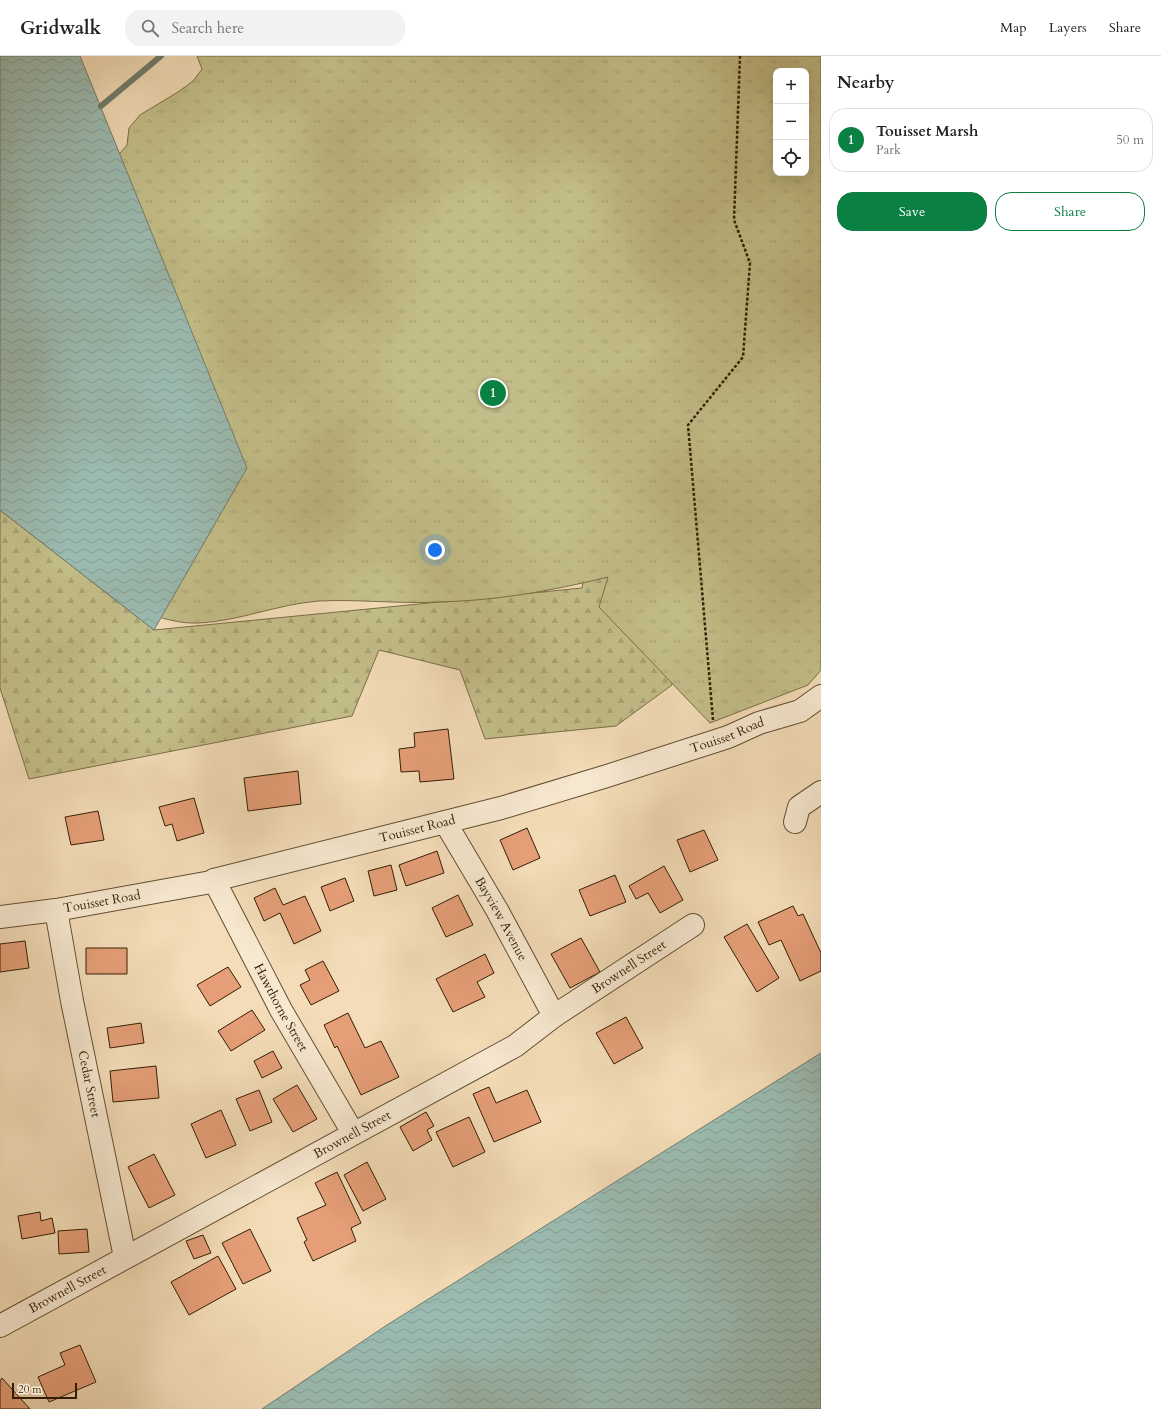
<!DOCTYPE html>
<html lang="en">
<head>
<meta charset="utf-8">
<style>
	:root { --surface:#fff; --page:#f2f2f2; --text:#202124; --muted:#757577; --line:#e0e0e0; --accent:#0b8043 }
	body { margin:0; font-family:Cardo,serif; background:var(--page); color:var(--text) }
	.controls { position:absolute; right:12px; top:12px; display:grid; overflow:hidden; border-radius:8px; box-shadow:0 4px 16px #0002 }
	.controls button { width:36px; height:36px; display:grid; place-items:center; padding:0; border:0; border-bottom:1px solid var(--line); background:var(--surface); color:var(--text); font:20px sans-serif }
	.scale { position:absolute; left:12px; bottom:10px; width:65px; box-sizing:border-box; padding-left:4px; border:2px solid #331e04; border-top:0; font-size:11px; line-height:14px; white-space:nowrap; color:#331e04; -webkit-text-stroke:3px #f7e8d0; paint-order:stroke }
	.you { position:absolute; left:435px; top:494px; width:14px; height:14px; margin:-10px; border:3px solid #fff; border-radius:50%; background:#1a73e8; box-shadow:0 0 0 6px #1a73e833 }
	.badge { display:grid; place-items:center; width:26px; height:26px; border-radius:50%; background:var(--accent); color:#fff; font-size:13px; font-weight:700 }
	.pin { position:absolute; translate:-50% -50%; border:2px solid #fff; box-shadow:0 1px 4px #0006 }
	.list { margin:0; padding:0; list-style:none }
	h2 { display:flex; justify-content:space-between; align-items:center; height:52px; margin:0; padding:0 16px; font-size:17px }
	h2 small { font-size:13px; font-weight:400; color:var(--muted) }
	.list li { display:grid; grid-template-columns:26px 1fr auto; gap:12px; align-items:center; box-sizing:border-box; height:64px; margin:0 8px 8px; padding:0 8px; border:1px solid var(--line); border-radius:16px }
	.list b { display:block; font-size:15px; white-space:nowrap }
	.list p { margin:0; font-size:13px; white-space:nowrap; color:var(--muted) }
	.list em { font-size:13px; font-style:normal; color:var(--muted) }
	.actions { display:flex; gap:8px; padding:12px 16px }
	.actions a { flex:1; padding:9px 0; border:1px solid var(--accent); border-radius:16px; text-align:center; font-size:14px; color:var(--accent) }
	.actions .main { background:var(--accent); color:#fff }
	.icon { flex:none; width:22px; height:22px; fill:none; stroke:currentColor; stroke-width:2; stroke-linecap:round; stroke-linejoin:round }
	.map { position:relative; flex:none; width:821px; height:1353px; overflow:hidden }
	header { display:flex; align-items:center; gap:24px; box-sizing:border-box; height:56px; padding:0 20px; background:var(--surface); border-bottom:1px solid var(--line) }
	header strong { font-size:19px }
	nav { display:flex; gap:22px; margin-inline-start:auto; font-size:14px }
	.search { width:280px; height:36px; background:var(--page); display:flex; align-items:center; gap:10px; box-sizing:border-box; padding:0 14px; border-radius:16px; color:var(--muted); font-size:15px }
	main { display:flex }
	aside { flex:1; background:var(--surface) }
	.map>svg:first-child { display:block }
	.forest { fill:url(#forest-firs); stroke:#7b6e46 }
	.park { fill:url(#park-tufts); stroke:#7b6e46; fill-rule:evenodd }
	.water { fill:url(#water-waves); stroke:#717c6c }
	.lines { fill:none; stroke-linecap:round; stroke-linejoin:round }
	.stream { stroke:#717c6c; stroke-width:6 }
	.building { fill:#e59e77; stroke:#331e04 }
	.minor-casing { stroke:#634e31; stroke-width:24 }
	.path { stroke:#331e04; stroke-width:2.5; stroke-dasharray:3 2; stroke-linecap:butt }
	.minor { stroke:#f7e8d0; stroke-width:22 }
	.labels { text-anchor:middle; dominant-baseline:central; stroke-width:4; stroke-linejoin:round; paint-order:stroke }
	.street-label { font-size:13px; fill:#331e04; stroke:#f7e8d0 }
</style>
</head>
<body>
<header>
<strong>Gridwalk</strong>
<div class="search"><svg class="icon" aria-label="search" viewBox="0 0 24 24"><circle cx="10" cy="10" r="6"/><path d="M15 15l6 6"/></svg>Search here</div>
<nav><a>Map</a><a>Layers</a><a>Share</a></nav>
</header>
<main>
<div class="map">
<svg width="821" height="1353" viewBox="0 0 821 1353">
	<defs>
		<pattern id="forest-firs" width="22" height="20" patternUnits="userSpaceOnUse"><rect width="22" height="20" fill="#c3be89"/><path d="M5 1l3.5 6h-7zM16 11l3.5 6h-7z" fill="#a8a375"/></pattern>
		<pattern id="park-tufts" width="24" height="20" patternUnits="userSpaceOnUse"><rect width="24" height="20" fill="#c3be89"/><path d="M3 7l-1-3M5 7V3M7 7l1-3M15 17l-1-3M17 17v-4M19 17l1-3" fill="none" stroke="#a8a375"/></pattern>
		<pattern id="water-waves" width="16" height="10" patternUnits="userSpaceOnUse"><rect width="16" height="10" fill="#9bbbb1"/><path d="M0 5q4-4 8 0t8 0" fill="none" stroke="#86a097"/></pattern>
	</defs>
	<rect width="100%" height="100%" fill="#f3dcb7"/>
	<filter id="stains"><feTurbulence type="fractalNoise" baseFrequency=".005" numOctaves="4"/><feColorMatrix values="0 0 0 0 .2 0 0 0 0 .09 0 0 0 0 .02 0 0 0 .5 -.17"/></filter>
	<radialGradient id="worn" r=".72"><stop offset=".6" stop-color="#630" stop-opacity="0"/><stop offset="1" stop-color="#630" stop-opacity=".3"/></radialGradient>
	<!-- forest -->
	<path class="forest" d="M632,168L673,371L672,629L616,670L485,683L460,614L379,594L352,660L29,723L0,632V454L154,574L582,532Z"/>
	<!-- park -->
	<path class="park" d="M197,0H821V614L808,629L710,667L599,551L608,521C551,535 495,545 437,546C397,548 358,543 319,545C278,548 240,565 199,567C180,568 161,562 143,556L0,216V156L115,103L127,89L129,72L140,59L178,36L193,25L202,13ZM776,15H806V117H776Z"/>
	<!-- water -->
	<path class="water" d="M0,0H80L247,412L154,574L0,454Z
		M821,997V1353H262L387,1269Z"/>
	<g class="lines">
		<!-- stream -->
		<path class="stream" d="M101,50L161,0"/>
	</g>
	<!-- building -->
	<path class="building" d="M448,673L454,723L420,726L419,715L401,716L399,693L415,691L414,677Z
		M298,715L301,748L248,755L244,722Z
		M194,742L204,777L177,785L172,768L165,770L159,751Z
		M98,755L104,784L71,789L65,761Z
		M527,772L540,802L513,814L500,784Z
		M704,774L718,804L690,816L677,784Z
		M437,795L444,817L406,830L399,809Z
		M391,809L397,834L374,840L368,815Z
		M664,810L683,844L660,857L648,837L636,843L629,830Z
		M615,819L626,846L590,860L579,834Z
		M345,822L354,845L330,855L321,831Z
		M275,832L283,849L305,840L321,875L294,888L280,857L264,865L254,842Z
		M458,839L473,869L446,881L432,852Z
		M793,850L798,860L803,858L821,897V915L800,925L781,884L769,889L758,866Z
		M747,868L779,922L757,936L724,881Z
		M581,882L600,916L570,932L551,898Z
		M25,885L29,912L0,916V888Z
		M86,892H127V918H86Z
		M485,898L494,917L477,926L485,941L453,956L436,923Z
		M323,905L339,935L311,949L300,929L310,924L305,914Z
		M228,911L241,931L210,950L197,929Z
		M252,954L265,974L231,995L218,975Z
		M348,957L365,992L381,985L399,1021L361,1039L337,990L335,992L324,969Z
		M626,961L643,992L614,1008L596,977Z
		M141,967L144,987L110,992L107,972Z
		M273,995L282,1012L262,1022L254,1005Z
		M156,1010L159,1042L113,1046L110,1015Z
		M297,1029L317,1063L293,1076L273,1043Z
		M489,1031L496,1047L527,1034L541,1066L494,1086L473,1038Z
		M259,1034L272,1066L250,1075L236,1043Z
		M221,1054L236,1089L206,1102L191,1068Z
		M426,1056L434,1070L427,1074L432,1084L413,1095L400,1071Z
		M469,1061L485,1096L453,1111L436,1076Z
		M154,1098L175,1139L149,1152L128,1111Z
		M367,1106L386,1143L363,1155L344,1119Z
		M337,1116L361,1167L351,1172L356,1185L313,1205L304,1186L307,1184L297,1162L326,1149L315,1127Z
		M40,1156L41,1165L52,1162L55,1177L22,1183L18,1160Z
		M87,1173L89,1196L59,1198L58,1175Z
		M250,1173L271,1215L243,1228L222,1187Z
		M203,1179L211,1197L194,1203L186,1185Z
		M218,1200L236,1233L189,1259L171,1226Z
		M80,1289L96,1326L49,1346L38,1321L65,1309L60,1297Z
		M2,1322L30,1353H0V1325Z"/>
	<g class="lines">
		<!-- minor casing -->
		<g class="minor-casing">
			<g id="minor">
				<path id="s1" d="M445,766L497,854L554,960"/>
				<path d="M795,766L799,751L821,736"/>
				<path id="s2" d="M214,824L281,954L353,1077"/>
				<path id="s3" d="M56,854L72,945L125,1201"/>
				<path id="s4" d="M0,861L56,854L211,826L214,824L501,752L607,720L728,681L759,667L800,655L821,640"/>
				<path id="s5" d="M0,1270L515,990L554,960L693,869"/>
			</g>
		</g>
		<!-- path -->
		<path class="path" d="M713,664L688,369L743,301L750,207L734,164L740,0"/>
		<!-- minor -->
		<use href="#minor" class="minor"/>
	</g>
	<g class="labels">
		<!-- street labels -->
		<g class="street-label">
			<text stroke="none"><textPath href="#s4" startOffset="751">Touisset Road</textPath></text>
			<text stroke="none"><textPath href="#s4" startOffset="427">Touisset Road</textPath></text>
			<text stroke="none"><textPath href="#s4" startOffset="103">Touisset Road</textPath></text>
			<text stroke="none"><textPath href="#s1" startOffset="112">Bayview Avenue</textPath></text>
			<text stroke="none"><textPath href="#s5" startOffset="725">Brownell Street</textPath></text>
			<text stroke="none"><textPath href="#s2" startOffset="144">Hawthorne Street</textPath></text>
			<text stroke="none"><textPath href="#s3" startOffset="177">Cedar Street</textPath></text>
			<text stroke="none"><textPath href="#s5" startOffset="401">Brownell Street</textPath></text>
			<text stroke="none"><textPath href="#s5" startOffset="77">Brownell Street</textPath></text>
		</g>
	</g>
	<rect width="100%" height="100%" filter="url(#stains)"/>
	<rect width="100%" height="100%" fill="url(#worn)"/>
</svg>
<div class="controls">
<button>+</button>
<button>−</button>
<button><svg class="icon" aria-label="locate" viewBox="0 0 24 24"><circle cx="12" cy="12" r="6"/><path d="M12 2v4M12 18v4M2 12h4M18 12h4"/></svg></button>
</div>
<div class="scale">20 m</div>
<div class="you"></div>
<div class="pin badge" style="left:493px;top:337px">1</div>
</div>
<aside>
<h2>Nearby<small></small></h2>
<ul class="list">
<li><span class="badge">1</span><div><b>Touisset Marsh</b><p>Park</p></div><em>50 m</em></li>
</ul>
<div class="actions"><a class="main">Save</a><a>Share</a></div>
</aside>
</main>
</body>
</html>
